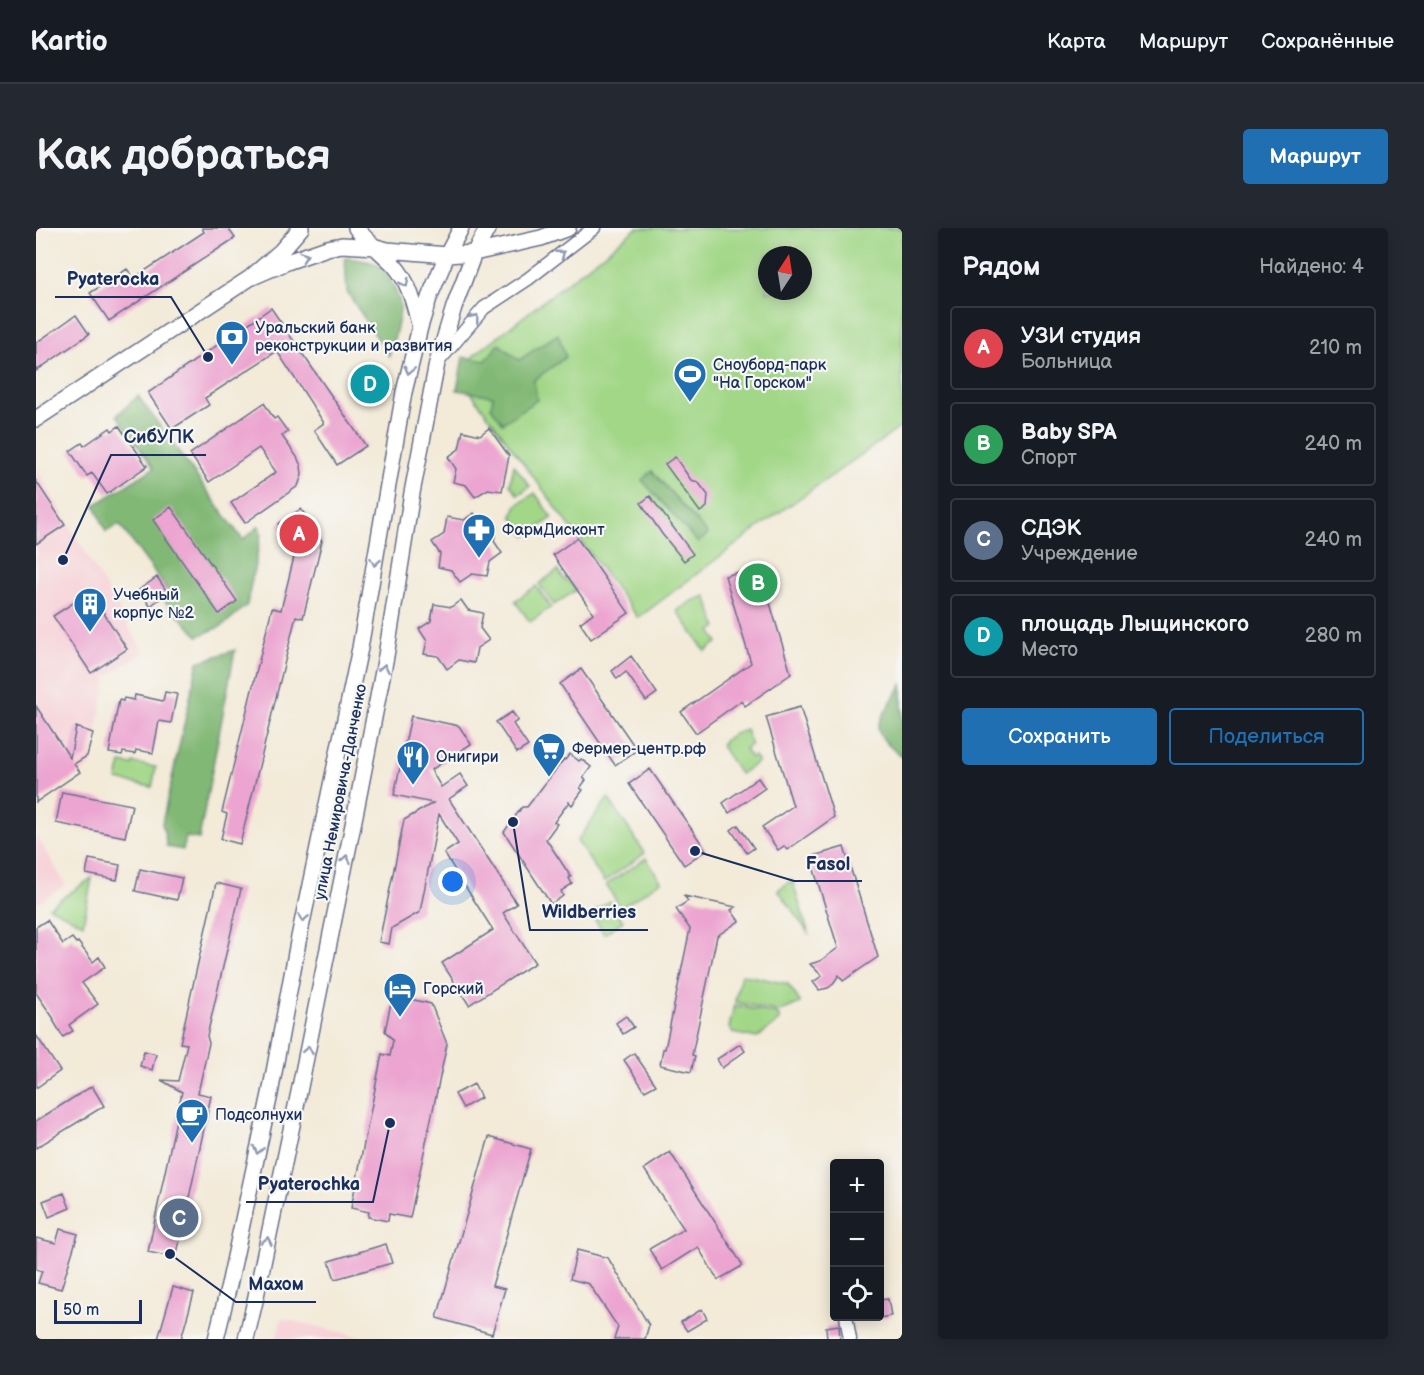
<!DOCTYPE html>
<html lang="ru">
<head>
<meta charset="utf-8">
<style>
	:root { --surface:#171b24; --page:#242831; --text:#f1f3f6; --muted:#9ea1a6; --line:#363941; --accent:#1f6fb2 }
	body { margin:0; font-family:"Balsamiq Sans",sans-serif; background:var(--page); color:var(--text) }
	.controls { position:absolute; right:18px; bottom:18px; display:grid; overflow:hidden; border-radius:6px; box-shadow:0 3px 15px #0003 }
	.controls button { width:54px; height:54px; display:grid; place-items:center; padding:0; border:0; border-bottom:2px solid var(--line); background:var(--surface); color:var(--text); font:30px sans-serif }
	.compass { position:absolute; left:722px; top:18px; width:54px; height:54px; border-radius:50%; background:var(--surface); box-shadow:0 3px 15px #0003; rotate:12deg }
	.scale { position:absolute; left:18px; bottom:15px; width:88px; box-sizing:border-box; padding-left:6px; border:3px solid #1b2f5e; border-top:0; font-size:16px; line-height:21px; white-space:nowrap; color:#1b2f5e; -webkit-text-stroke:4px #f6f6f2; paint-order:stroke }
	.you { position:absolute; left:417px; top:654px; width:21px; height:21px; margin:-15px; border:4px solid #fff; border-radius:50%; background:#1a73e8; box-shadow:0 0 0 9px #1a73e833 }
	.badge { display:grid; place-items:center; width:39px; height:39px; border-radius:50%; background:var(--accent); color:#fff; font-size:20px; font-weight:700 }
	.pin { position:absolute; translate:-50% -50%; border:3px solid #fff; box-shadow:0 2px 6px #0006 }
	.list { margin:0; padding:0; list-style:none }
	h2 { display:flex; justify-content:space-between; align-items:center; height:78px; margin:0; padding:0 24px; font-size:26px }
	h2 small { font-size:20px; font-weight:400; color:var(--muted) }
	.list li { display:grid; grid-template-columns:39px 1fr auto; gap:18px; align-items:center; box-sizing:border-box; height:84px; margin:0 12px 12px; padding:0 12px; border:2px solid var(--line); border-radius:6px }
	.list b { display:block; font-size:22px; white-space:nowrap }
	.list p { margin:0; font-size:20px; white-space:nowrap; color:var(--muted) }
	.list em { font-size:20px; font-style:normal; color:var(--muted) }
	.actions { display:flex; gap:12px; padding:18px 24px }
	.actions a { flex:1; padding:14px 0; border:2px solid var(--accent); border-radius:6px; text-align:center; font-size:21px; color:var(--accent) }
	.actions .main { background:var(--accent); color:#fff }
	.icon { flex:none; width:33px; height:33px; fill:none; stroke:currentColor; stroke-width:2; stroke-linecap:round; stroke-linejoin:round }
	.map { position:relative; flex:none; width:866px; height:1111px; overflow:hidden; border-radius:6px }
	header { display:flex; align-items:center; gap:36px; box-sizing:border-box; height:84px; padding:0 30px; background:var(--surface); border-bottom:2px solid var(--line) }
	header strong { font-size:28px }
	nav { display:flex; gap:33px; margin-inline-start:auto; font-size:21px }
	.intro { display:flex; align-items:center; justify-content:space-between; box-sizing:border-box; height:144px; padding:0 36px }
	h1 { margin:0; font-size:42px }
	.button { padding:15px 27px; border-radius:6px; background:var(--accent); color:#fff; font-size:21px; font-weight:700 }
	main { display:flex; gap:36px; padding:0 36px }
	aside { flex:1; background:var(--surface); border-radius:6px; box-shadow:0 3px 15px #0003 }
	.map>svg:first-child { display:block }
	.built { fill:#f7cfd5 }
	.green { fill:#a2d787; stroke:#5e8372; stroke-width:1.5; fill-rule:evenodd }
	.forest { fill:#81b874; stroke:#4e7469; stroke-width:1.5 }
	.building { fill:#eca4d0 }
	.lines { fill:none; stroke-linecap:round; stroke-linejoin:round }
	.minor-casing { stroke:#677089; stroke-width:15 }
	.major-casing { stroke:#677089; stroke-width:18 }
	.minor { stroke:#fff; stroke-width:12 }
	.major { stroke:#fff; stroke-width:15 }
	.oneway { stroke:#8d97ae }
	.labels { text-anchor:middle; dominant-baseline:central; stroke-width:4.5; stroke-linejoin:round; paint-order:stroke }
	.poi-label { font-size:16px; fill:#1b2f5e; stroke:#f6f6f2; text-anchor:start }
	.street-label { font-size:16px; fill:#1b2f5e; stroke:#f6f6f2 }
	.leader { fill:none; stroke:#1b2f5e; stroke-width:2 }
	.callout-dot { fill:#1b2f5e; stroke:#f6f6f2; stroke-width:2 }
	.callout-label { font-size:18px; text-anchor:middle; font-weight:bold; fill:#1b2f5e; stroke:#f6f6f2; stroke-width:4.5; stroke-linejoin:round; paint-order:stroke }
</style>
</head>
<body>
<header>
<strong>Kartio</strong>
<nav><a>Карта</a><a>Маршрут</a><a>Сохранённые</a></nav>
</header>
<div class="intro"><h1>Как добраться</h1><a class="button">Маршрут</a></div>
<main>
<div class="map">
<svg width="866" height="1111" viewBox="0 0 866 1111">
	<rect width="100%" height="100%" fill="#f6f6f2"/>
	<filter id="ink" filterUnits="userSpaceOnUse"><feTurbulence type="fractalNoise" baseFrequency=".0167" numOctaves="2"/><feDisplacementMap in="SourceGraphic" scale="12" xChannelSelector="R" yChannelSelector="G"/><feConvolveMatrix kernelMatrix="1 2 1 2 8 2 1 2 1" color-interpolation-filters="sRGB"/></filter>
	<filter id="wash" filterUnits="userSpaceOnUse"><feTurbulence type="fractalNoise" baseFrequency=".008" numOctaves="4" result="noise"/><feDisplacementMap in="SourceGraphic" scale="24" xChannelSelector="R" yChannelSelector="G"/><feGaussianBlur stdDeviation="1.35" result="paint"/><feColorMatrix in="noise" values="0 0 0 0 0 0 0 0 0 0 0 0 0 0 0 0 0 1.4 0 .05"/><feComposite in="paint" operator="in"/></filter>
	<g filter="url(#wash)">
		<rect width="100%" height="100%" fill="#f3ead8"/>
		<!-- built -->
		<path class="built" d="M0,240L108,424L71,449L54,539L0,576Z
			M0,607L30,657L0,676Z
			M245,1090L324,1109L334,1111H241Z"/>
		<!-- green -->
		<path class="green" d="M601,0H866V198L730,294L602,390L425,151L437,128ZM731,27H767V63H731Z
			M478,237L494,258L482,267L474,256Z
			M499,265L516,290L490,308L476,288L481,277Z
			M522,342L529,353L532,352L540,362L518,377L503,356Z
			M500,358L515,379L494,394L479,373Z
			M670,368L681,399L675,403L682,414L669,423L641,383L656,373Z
			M710,502L715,516L709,521L715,530L718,528L722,534L704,546L685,518C692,506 698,506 710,502Z
			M85,535L96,537L97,535L120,539L116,559L81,552Z
			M572,570L609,625L568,654L541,613Z
			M610,630L625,653L585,680L570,657Z
			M56,650L47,696L13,679Z
			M756,652L773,706L742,662Z
			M574,673L587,693L568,706L555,686Z
			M705,746L752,756L764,774V775L743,784L699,774Z
			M698,777L741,786L743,788V793L721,810L697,805L693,800Z"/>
		<!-- forest -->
		<path class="forest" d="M309,30C318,31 338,33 345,39C351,44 364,69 364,77C365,92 357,113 353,128L311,64Z
			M522,106L530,129L498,152L501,172L467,195L455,179L457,168L421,162L427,129L449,133L463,116L483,132Z
			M102,168L207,312L223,298L225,306L211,377L186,398L162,408L129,373L136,368L83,296L70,304L59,277L118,240L81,187Z
			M616,243L672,306L662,315L606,252Z
			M199,422L163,611L150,609L147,622L131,619L126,595L162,434Z
			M866,456V529C859,523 842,510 842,499C843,491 861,465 866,456Z"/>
		<g id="blocks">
			<!-- building -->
			<path class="building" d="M166,0H192L199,10L73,93L54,65L91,41L98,50L168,4Z
				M235,80L330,218L301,237L278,202L288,195L241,123L169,170L173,177L136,201L112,165Z
				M40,87L53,106L0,143V115Z
				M228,175L238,191L241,189L252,204L246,208L261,229L265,238L266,247L262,258L209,295L195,275L240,244L223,220L173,254L154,226Z
				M83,198L111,238L71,266L56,245L51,248L34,223L46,215L48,218L74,200L76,203Z
				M453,200L473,228L466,263L452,261L439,269L430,257L417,254L420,241L412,229L423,221L427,203L444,207Z
				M639,229L655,252L662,254L672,267L671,279L664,284L629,236Z
				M0,253L29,297L0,316Z
				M614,268L657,326L648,333L626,306L605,275Z
				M135,279L201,373L183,386L117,292Z
				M265,281L286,313L267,390L260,388L204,616L185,611L191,586L186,584L236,380L245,382L260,321L242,296Z
				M438,285L445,295L461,298L458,313L466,325L454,334L451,348L436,346L424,354L415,342L402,339L404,326L396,314L408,306L411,289L428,292Z
				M541,310L593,385L555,411L544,395L557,385L517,327Z
				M723,338L755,446L709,478L705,473L660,505L645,484L715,435L689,348Z
				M121,349L132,365L114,378L103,362Z
				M54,364L91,421L55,445L17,388Z
				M425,372L432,382L447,385L444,400L453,412L441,420L438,435L423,432L411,441L402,428L388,426L391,413L383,401L395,393L398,376L415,379Z
				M595,428L621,465L610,473L590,444L581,451L576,443Z
				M545,441L601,522L579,537L524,456Z
				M129,464L141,466L135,495L123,493L117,525L100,522L99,526L87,524L86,527L73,525L83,472L87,473L88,470L98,472L99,467L127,473Z
				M0,478L34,530L40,499L57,505L51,528L38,536L44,544L0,574Z
				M764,479L798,589L751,622L748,618L742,622L726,599L757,578L730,489Z
				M476,484L482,492L477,496L492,518L481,525L460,494Z
				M375,488L423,498L435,516L395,542L405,559L424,546L432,558L413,571L481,676L467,685L499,735L433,777L406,735L457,702L408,625L422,616L403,586L384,684L356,700L353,716L343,714L368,592L397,575L358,567Z
				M534,526L543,533L545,531L555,539L547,550L550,552L544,560L547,562L536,577L533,574L518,594L521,596L510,611L535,649L533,650L536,656L525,663L527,668L515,676L468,604L486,579H491L528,531L529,532Z
				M614,541L670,622L648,637L593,556Z
				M722,550L729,560L693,585L687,575Z
				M26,564L96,577L89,609L20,595Z
				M702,597L718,620L711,625L695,602Z
				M808,619L842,729L807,753L803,747L796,757L792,760L783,762L777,754L786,748L774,736L784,733L802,720L774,629Z
				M53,631L84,637L81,652L50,646Z
				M104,641L146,650L141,672L99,663Z
				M180,655L205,661L171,808L173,815L162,865L175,868L140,1030L112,1024L146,864L125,852L142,853L151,816L144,815Z
				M648,668L700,679L695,682L703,693L681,708L656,827L659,828L655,844L624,837L627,821H629L654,701L640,681L652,673Z
				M11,692L27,716L36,710L40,715L42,714L57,734L63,729L69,739L46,755L62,776L33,797L37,803L27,809L17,792L18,791L0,765V699Z
				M366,769L395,776L411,816L374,990L353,986L352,993L332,989L333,984L315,980L346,826L354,828L357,812L349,803L354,779Z
				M590,788L598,799L587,806L580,795Z
				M0,807L24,843L0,860Z
				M704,816L709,823L686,840L681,831Z
				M108,823L120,826L116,842L104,838Z
				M598,825L620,857L609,863L588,832Z
				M438,856L445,870L427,880L419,866Z
				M56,858L68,878L0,920V893Z
				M453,909L495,921L456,1058L469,1061L456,1106L401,1090Z
				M634,924L706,1036V1038L682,1052L662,1019L626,1042L613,1021L648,1001L608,941Z
				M28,965L34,980L13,989L7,973Z
				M24,1001L42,1006L25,1061L2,1055L6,1043L0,1041V1010L20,1015Z
				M350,1016L356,1035L299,1051L293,1033Z
				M541,1022L572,1030L613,1097L609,1111H578L582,1099L553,1056L534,1051Z
				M137,1059L158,1065L145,1111H122Z
				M852,1071L855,1088L843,1090V1072Z
				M666,1081L671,1091L651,1103L645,1094Z
				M803,1097L804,1111H791L790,1099Z"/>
		</g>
	</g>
	<g filter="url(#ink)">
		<use href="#blocks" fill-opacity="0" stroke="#677089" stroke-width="1.5"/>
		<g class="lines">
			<!-- minor casing -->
			<g class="minor-casing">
				<path id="minor" d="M402,134L448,80L492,51L558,0
					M810,1088L814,1111"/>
			</g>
			<!-- major casing -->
			<g class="major-casing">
				<path id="major" d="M320,0C331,14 346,24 358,37C374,55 378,77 384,99
					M214,50L251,34L291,20L306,17L340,19L351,22L411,27L438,25L505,10L532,0
					M0,191L214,50L245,23L265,0
					M180,1111L193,1057L234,866L262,714L324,420L368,164L384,99L393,70L411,27L425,0
					M210,1111L219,1073L263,864L320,582L350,428L376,265L401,135L418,79L438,25L452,0"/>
			</g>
			<!-- minor -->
			<use href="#minor" class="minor"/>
			<!-- major -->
			<use href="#major" class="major"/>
		</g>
		<!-- one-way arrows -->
		<defs><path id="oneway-chevron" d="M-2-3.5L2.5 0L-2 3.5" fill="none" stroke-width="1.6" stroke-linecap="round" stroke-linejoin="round" transform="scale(1.5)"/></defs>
		<g class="oneway">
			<use href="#oneway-chevron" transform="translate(525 26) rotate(-38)"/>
			<use href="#oneway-chevron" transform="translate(268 28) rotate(-19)"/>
			<use href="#oneway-chevron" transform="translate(369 55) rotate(63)"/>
			<use href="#oneway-chevron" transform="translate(439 90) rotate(-51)"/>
			<use href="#oneway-chevron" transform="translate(373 142) rotate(104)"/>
			<use href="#oneway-chevron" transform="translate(339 334) rotate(100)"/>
			<use href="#oneway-chevron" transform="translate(348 440) rotate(-79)"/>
			<use href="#oneway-chevron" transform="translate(310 631) rotate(-79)"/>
			<use href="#oneway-chevron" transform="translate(267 690) rotate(102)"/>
			<use href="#oneway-chevron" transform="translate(272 822) rotate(-79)"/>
			<use href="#oneway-chevron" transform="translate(222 922) rotate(102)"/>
			<use href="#oneway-chevron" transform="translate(231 1013) rotate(-78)"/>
		</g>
	</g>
	<!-- icons -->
	<defs>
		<g id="bank-pin" transform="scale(1.725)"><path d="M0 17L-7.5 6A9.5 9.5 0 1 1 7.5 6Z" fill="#1f6fb2" stroke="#f6f6f2"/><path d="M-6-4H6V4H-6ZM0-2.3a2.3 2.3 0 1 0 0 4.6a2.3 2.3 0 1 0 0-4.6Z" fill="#fff"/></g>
		<g id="stadium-pin" transform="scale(1.725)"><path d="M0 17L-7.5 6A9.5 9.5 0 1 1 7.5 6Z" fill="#1f6fb2" stroke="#f6f6f2"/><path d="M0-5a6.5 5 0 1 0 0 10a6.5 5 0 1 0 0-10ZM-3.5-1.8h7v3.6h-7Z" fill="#fff"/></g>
		<g id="pharmacy-pin" transform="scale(1.725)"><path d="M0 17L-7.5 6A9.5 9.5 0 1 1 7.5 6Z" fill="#1f6fb2" stroke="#f6f6f2"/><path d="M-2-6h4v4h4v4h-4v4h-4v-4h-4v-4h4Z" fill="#fff"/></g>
		<g id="building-pin" transform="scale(1.725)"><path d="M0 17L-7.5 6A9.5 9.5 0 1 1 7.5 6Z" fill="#1f6fb2" stroke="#f6f6f2"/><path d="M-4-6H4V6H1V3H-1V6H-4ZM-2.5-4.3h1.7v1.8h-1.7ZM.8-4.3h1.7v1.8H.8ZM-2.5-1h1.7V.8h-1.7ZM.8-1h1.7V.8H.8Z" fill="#fff"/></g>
		<g id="supermarket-pin" transform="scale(1.725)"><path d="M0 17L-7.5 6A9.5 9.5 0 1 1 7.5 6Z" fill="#1f6fb2" stroke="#f6f6f2"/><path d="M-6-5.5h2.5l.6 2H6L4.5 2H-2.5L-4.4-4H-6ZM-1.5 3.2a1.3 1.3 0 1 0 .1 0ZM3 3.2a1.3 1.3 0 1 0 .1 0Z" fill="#fff"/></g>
		<g id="restaurant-pin" transform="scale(1.725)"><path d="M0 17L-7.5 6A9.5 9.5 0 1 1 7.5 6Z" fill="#1f6fb2" stroke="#f6f6f2"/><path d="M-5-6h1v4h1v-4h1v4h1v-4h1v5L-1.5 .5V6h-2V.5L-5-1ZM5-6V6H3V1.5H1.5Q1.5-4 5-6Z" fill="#fff"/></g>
		<g id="hotel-pin" transform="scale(1.725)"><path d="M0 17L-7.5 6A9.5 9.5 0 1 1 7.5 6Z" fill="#1f6fb2" stroke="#f6f6f2"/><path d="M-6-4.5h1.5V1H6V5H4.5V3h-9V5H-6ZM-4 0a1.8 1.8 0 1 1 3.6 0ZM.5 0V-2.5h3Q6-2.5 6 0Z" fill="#fff"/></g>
		<g id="cafe-pin" transform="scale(1.725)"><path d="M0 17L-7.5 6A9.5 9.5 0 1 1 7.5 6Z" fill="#1f6fb2" stroke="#f6f6f2"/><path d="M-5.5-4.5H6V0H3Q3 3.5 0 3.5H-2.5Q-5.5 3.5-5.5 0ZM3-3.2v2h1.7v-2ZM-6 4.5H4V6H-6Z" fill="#fff"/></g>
	</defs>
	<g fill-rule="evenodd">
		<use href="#bank-pin" x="196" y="109"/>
		<use href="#stadium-pin" x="654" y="146"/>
		<use href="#pharmacy-pin" x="443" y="302"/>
		<use href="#building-pin" x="54" y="376"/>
		<use href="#supermarket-pin" x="513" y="521"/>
		<use href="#restaurant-pin" x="377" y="529"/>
		<use href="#hotel-pin" x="364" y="761"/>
		<use href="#cafe-pin" x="156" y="887"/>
	</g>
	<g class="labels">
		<!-- poi labels -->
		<g class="poi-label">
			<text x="219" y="100">Уральский банк<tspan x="219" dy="18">реконструкции и развития</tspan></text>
			<text x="677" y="137">Сноуборд-парк<tspan x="677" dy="18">"На Горском"</tspan></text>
			<text x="466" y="302">ФармДисконт</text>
			<text x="77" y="367">Учебный<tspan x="77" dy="18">корпус №2</tspan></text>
			<text x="536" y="521">Фермер-центр.рф</text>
			<text x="400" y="529">Онигири</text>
			<text x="387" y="761">Горский</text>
			<text x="179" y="887">Подсолнухи</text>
		</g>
		<!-- street labels -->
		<g class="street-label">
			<text transform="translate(305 564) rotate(-79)">улица Немировича-Данченко</text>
		</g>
	</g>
	<!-- callouts -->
	<path class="leader" d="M172 129L135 69H19M27 332L75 227H170M659 623L758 653H826M477 594L494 702H612M354 895L337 974H210M134 1026L200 1074H280"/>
	<g class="callout-dot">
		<circle cx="172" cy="129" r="6"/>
		<circle cx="27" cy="332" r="6"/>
		<circle cx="659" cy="623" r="6"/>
		<circle cx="477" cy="594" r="6"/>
		<circle cx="354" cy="895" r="6"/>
		<circle cx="134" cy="1026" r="6"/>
	</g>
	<g class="callout-label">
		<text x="77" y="57">Pyaterocka</text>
		<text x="123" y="215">СибУПК</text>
		<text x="792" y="642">Fasol</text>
		<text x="553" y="690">Wildberries</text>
		<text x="273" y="962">Pyaterochka</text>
		<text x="240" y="1062">Махом</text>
	</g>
</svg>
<div class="controls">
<button>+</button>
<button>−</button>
<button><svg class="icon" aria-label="locate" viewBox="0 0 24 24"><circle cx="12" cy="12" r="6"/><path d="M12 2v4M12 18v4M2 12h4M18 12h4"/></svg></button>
</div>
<svg class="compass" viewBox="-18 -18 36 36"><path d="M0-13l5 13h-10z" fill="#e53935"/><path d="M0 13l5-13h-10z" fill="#9ea1a6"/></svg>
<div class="scale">50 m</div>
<div class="you"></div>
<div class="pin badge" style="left:263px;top:306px;background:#e0444e">A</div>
<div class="pin badge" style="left:722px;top:355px;background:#2e9e5b">B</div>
<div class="pin badge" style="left:143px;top:990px;background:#5c6f8a">C</div>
<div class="pin badge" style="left:334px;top:156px;background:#0f9aa8">D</div>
</div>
<aside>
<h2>Рядом<small>Найдено: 4</small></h2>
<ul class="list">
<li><span class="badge" style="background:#e0444e">A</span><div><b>УЗИ студия</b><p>Больница</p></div><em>210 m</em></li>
<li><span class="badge" style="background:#2e9e5b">B</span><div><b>Baby SPA</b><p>Спорт</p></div><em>240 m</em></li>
<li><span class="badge" style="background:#5c6f8a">C</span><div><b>СДЭК</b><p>Учреждение</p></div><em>240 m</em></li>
<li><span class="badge" style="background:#0f9aa8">D</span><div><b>площадь Лыщинского</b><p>Место</p></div><em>280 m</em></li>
</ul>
<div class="actions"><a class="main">Сохранить</a><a>Поделиться</a></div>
</aside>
</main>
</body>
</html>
